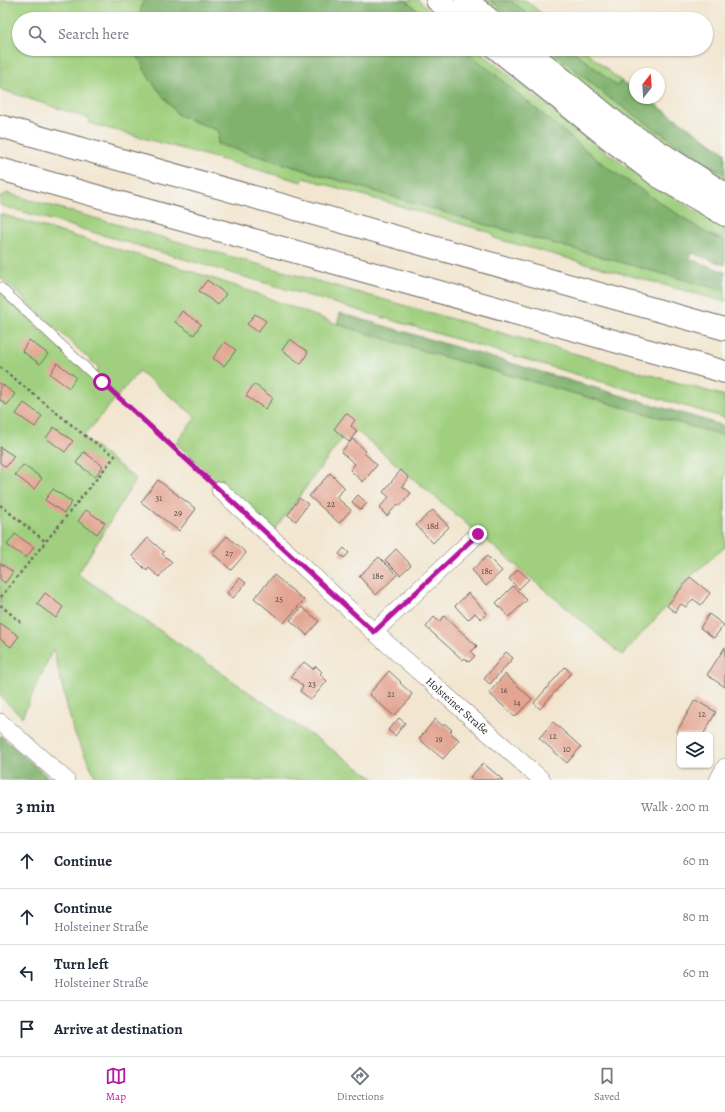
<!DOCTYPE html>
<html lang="en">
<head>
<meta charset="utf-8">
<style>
	:root { --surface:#fff; --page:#f2f2f3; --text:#1f2937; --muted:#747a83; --line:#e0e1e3; --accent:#b5179e }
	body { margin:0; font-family:Alegreya,serif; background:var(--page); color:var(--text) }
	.controls { position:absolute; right:12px; bottom:12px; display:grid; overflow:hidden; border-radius:6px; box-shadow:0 1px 3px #0004 }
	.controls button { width:36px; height:36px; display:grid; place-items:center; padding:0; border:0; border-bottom:1px solid var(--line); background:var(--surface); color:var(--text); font:20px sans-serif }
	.compass { position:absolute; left:629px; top:68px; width:36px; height:36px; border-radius:50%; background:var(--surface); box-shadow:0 1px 3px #0004; rotate:17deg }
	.stop { position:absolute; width:12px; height:12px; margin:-9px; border:3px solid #b5179e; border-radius:50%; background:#fff }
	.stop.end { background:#b5179e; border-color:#fff; box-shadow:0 1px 4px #0008 }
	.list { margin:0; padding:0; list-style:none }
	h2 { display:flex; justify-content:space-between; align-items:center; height:52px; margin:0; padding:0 16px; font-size:17px }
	h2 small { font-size:13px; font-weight:400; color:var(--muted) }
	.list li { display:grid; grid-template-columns:26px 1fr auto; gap:12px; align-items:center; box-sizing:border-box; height:56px; padding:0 16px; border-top:1px solid var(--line) }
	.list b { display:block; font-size:15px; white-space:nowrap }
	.list p { margin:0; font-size:13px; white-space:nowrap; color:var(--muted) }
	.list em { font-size:13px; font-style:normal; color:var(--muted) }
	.icon { flex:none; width:22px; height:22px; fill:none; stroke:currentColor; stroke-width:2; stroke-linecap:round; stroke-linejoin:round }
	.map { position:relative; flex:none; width:725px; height:780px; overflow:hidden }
	.search { position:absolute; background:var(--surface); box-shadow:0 1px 3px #0004; left:12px; right:12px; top:12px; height:44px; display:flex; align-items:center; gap:10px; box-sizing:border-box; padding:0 14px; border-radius:22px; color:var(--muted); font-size:15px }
	.sheet { height:276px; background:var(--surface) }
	nav { display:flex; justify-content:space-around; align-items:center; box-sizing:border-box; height:56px; border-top:1px solid var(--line); background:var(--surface); font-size:11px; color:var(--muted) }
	nav a { display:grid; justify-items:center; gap:2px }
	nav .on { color:var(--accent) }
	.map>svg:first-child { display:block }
	.green { fill:#a0d07f; stroke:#667e55 }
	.forest { fill:#80b26e; stroke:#566e4c }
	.building { fill:#e3a592 }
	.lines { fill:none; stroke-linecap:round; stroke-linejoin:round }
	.lane-casing { stroke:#716c65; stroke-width:10 }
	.street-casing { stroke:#716c65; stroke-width:18 }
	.highway-casing { stroke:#716c65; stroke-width:24 }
	.path { stroke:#716c65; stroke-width:2.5; stroke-dasharray:3 3; stroke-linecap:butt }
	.lane { stroke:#fff; stroke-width:9 }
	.street { stroke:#fff; stroke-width:17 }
	.highway { stroke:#fff; stroke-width:22 }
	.route { stroke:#b5179e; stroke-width:5 }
	.labels { text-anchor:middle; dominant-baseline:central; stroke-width:4; stroke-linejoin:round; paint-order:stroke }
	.number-label { font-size:9px; fill:#594a45 }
	.street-label { font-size:11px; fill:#2b2b2b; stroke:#f6f6f2 }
</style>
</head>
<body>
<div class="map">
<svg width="725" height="780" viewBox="0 0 725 780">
	<rect width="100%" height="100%" fill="#f6f6f2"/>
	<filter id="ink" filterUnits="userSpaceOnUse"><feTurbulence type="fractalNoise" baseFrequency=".025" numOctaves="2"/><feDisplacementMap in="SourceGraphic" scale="8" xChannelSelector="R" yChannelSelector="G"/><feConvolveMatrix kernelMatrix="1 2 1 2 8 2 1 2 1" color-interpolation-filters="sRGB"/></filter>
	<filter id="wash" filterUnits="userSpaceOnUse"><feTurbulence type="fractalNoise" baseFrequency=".012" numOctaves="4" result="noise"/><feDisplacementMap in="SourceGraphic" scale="16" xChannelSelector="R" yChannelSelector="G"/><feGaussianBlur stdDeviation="0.9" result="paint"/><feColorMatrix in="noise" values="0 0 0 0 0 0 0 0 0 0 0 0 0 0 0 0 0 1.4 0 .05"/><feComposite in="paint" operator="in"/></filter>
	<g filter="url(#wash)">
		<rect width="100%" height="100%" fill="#f2e6d0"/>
		<!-- green -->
		<path class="green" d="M0,0H143L139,19H19V49H134L149,78L178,115L219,131L218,144L483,224L725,291V302L494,238L492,233L304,178L302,182L89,123L90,119L0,89Z
			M405,0H418L441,19H428Z
			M479,0H490L513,19H502Z
			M510,0H525L548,19H534Z
			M464,49H477L588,139L636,173L689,207L725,227V241L706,233L605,166Z
			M538,49H550L608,97L708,165L725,174V181L702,168L626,119Z
			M571,49H583L621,81L617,86Z
			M6,193L725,396V418L0,205V195L4,196Z
			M0,214L175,266L236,286L337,324L441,356L725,436V547L690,577L667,606L622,655L351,426L273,532L176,443L196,417L139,371L83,437L136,479L78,574L376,780H97L73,730L53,649L22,717L0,696V290L91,378L99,368L0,277Z"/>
		<!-- forest -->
		<path class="forest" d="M143,0H405L428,19H139Z
			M490,0H510L534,19H513Z
			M134,49H464L605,166L706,233L725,241V265L692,253L690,259L725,272V291L483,224L218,144L219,131L178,115L149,78Z
			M550,49H571L617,86L621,81L635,90V98H646L725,152V174L708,165L608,97Z
			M340,313L725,426V436L441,356L337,324Z
			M0,735L51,780H0Z"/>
		<g id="blocks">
			<!-- building -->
			<path class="building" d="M207,280L226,294L218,305L199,291Z
				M182,311L201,324L194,335L175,322Z
				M255,314L266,321L258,332L247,324Z
				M290,339L308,352L301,364L282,350Z
				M29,340L48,354L40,364L22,351Z
				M225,342L236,350L224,366L213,358Z
				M57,363L76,377L69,388L50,374Z
				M0,383L15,394L7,405L0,400Z
				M254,384L273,398L265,409L246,396Z
				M24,403L42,416L35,427L16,414Z
				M346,413L355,420L351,426L357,431L349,442L334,429Z
				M54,427L73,441L65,452L46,438Z
				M353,439L366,451L364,453L377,465L363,482L350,470L355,464L341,452Z
				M0,447L14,456L6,467L0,463Z
				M84,452L103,466L95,477L76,463Z
				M23,465L42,478L34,489L15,475Z
				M401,470L409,478L402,486L411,493L400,506L398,504L387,516L379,508L389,497L383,492Z
				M330,473L345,488L336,497L351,510L339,523L309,496Z
				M158,480L196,509L179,531L141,502Z
				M53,489L72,502L64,513L45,500Z
				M358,495L367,503L361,510L352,502Z
				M299,498L308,504L296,521L288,515Z
				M86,510L105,523L97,534L78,521Z
				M433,510L449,527L433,543L416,525Z
				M15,534L34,547L26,558L7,545Z
				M227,536L246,553L231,570L212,553Z
				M148,538L164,552L162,554L172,562L159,577L149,568L147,571L132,556Z
				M344,548L349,553L344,558L339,554Z
				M396,549L411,565L400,575L385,560Z
				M487,556L502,571L486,586L472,570Z
				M379,557L397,575L376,595L359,576Z
				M0,563L13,572L5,583L0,579Z
				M518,569L529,579L519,589L509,579Z
				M274,575L304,600L284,623L254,598Z
				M690,577L710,593L701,605L693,599L686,607L681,604L675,612L667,606Z
				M240,578L246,583L233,598L227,593Z
				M513,586L527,600L509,617L496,603Z
				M45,593L63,607L56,618L37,604Z
				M468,593L487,613L481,619L475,613L468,620L455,606Z
				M302,607L319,621L307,635L290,620Z
				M709,614L724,625L714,638L700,628Z
				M444,616L477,646L471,652L475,656L469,662L465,658L463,660L426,627L434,617L439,622Z
				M0,623L19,636L11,647L0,639Z
				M725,647V687L707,675Z
				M506,652L513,658L490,684L484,679Z
				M304,662L313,669L316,666L322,672L320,674L327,681L311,700L300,691L303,686L291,676Z
				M565,667L571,673L540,709L534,703Z
				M389,671L401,682L400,683L412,694L409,698L410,699L394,716L369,694Z
				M505,674L532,699L515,717L489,693Z
				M695,700L716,712L703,735H680L676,733Z
				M399,718L405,723L395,736L388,730Z
				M435,719L443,726L445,724L452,730L450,732L459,740L443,759L419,739Z
				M553,722L581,747L567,763L539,738Z
				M483,763L503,780H474L470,777Z"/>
		</g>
	</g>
	<g filter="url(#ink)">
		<use href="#blocks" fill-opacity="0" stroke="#716c65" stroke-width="1"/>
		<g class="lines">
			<!-- lane casing -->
			<g class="lane-casing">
				<path id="lane" d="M0,287L101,382"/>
			</g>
			<!-- street casing -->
			<g class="street-casing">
				<g id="street">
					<path id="s1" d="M220,490L374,632L542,780"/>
					<path d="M374,632L478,534"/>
					<path d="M0,722L66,780"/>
					<path d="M718,780L725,767"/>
				</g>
			</g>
			<!-- highway casing -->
			<g class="highway-casing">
				<path id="highway" d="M437,0L460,19
					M466,0L489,19
					M497,49L611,140L658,176L725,215
					M526,49L622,128L725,194
					M0,126L725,329
					M0,169L725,372"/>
			</g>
			<!-- path -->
			<path class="path" d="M0,367L84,435L115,456L0,598
				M110,389L208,479
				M0,505L46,542
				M0,605L23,624"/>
			<!-- lane -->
			<use href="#lane" class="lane"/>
			<!-- street -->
			<use href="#street" class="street"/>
			<!-- highway -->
			<use href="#highway" class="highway"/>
		</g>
	</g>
	<g class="lines" filter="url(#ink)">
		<!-- route -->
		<path class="route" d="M102,382L374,632L478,534"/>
	</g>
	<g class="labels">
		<!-- number labels -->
		<g class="number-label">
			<text x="159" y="498">31</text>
			<text x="331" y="504">22</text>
			<text x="178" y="513">29</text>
			<text x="433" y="526">18d</text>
			<text x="229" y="553">27</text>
			<text x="487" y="571">18c</text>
			<text x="378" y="576">18e</text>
			<text x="279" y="599">25</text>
			<text x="312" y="684">23</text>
			<text x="504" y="690">16</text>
			<text x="391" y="694">21</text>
			<text x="517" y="702">14</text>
			<text x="702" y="714">12</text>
			<text x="553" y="736">12</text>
			<text x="439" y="739">19</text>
			<text x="567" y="749">10</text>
		</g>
		<!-- street labels -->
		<g class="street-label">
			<text stroke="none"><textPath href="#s1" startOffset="321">Holsteiner Straße</textPath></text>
		</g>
	</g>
</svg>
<div class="controls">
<button><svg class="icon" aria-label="layers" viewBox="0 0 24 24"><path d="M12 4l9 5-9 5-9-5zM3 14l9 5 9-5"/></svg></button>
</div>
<svg class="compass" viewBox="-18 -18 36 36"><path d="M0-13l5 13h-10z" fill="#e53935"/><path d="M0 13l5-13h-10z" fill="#747a83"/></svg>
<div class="stop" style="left:102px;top:382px"></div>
<div class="stop end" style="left:478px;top:534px"></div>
<div class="search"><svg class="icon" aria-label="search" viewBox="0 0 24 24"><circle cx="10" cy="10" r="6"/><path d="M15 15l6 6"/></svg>Search here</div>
</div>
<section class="sheet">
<h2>3 min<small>Walk · 200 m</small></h2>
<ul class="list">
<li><svg class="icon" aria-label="ahead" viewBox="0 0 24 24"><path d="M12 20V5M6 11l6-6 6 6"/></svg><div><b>Continue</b></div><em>60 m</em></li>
<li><svg class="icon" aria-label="ahead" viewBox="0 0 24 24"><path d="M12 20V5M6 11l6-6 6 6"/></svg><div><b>Continue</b><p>Holsteiner Straße</p></div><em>80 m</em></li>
<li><svg class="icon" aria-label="left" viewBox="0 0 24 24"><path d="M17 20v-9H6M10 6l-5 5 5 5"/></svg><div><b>Turn left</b><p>Holsteiner Straße</p></div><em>60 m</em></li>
<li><svg class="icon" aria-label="arrive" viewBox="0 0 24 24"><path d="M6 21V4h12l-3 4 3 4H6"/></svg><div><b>Arrive at destination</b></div></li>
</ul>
</section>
<nav>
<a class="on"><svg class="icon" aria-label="map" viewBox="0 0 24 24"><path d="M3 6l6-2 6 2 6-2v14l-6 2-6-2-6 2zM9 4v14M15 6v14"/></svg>Map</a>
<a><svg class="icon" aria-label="directions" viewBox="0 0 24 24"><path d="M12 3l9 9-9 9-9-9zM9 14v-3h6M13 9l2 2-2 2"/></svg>Directions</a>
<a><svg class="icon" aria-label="saved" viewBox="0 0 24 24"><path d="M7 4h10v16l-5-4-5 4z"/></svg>Saved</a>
</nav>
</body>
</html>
